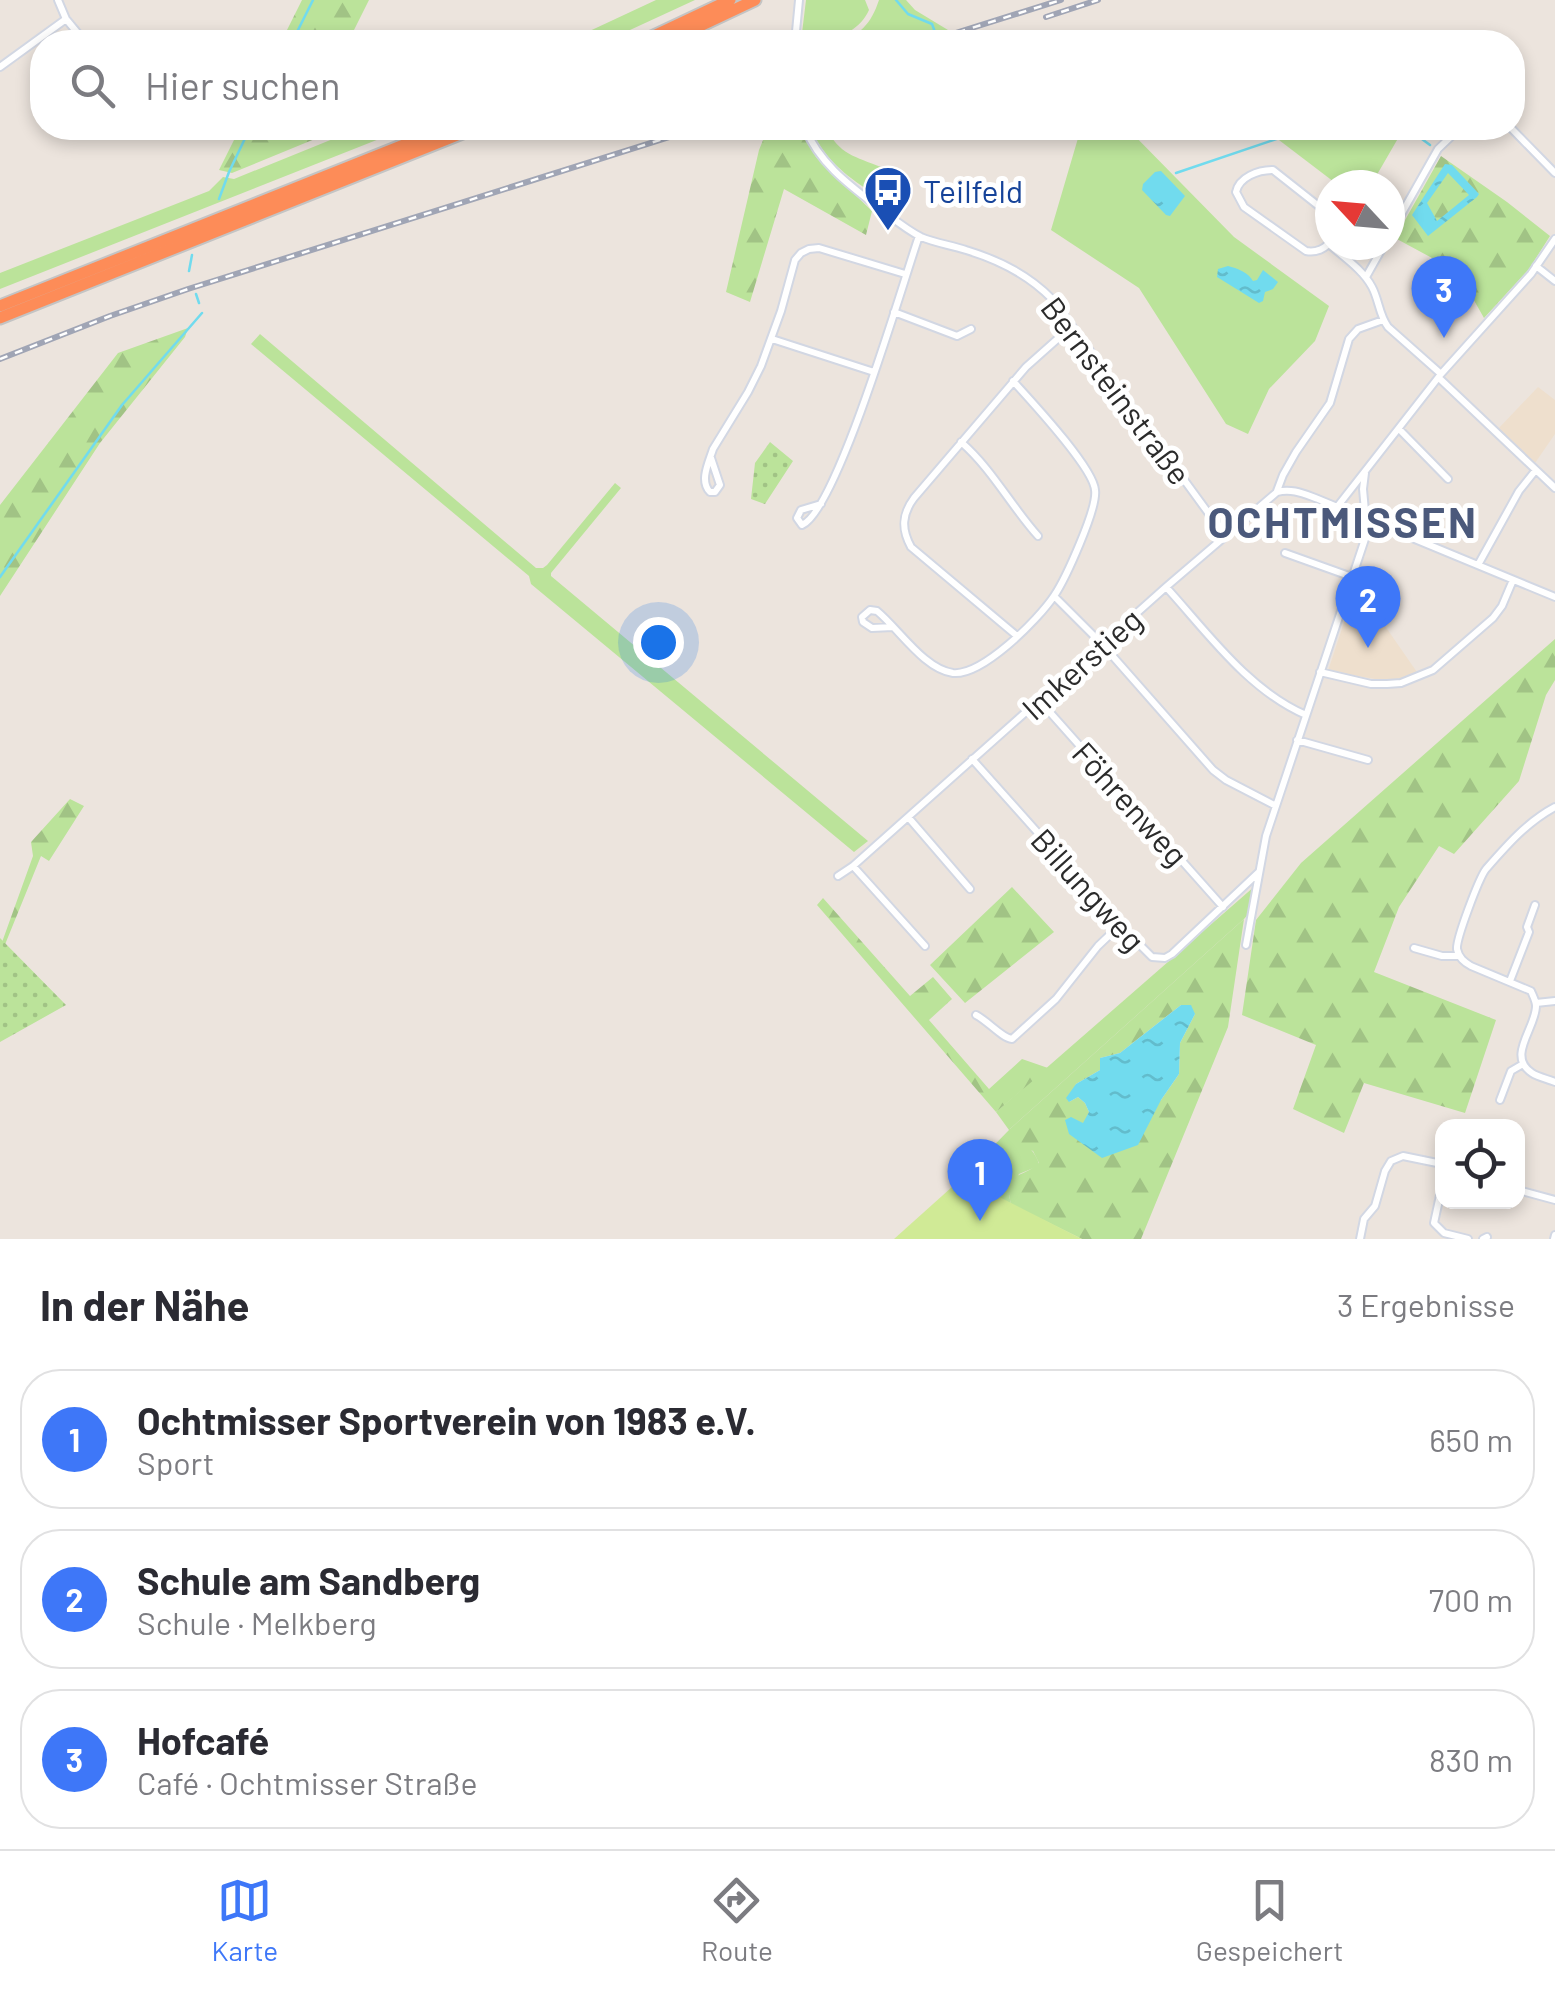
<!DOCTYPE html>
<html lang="de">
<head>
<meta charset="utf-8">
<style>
	:root { --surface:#fff; --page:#f7f7f7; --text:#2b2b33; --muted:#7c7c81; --line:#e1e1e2; --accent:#3e77f8 }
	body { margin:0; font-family:Barlow,sans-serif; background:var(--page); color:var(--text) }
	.controls { position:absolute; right:30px; bottom:30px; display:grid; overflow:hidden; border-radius:20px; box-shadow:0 5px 15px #0003 }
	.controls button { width:90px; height:90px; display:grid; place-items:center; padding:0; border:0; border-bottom:2px solid var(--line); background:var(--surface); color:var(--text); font:50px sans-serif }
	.compass { position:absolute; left:1315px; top:170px; width:90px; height:90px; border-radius:50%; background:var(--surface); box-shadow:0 5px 15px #0003; rotate:296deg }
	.you { position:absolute; left:658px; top:642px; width:35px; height:35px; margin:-25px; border:8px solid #fff; border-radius:50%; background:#1a73e8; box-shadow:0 0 0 15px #1a73e833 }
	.badge { display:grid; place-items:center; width:65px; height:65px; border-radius:50%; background:var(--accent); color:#fff; font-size:32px; font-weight:700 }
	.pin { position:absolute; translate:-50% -82px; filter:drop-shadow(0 2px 5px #0008) }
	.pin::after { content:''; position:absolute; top:52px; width:35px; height:30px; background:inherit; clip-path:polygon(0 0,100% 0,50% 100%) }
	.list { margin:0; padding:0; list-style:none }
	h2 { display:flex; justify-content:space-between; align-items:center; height:130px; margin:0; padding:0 40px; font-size:42px }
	h2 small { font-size:32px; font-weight:400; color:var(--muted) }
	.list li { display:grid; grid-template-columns:65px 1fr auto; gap:30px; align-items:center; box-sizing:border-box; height:140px; margin:0 20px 20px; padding:0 20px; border:2px solid var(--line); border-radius:40px }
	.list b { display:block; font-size:38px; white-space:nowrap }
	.list p { margin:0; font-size:32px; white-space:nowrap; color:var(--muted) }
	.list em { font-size:32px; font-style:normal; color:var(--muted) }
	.icon { flex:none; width:55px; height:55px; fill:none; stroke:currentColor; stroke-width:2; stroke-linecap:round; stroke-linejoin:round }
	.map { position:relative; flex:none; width:1555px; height:1239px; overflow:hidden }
	.search { position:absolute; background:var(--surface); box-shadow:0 5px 15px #0003; left:30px; right:30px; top:30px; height:110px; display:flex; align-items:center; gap:25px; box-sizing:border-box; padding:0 35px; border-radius:40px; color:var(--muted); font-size:38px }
	.sheet { height:610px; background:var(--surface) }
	nav { display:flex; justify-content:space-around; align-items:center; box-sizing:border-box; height:140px; border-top:2px solid var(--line); background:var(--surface); font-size:28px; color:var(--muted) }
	nav a { display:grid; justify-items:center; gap:5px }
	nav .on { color:var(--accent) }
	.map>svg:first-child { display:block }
	.education { fill:#eedfcd }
	.grass { fill:#bbe39a }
	.forest { fill:url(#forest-firs); fill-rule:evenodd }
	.park { fill:url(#park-dots) }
	.pitch { fill:#d0ea96 }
	.water { fill:url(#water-ripples); fill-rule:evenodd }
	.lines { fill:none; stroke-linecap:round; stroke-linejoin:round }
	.stream { stroke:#71dbee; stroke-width:2.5 }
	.minor-casing { stroke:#d2d7e3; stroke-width:10 }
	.motorway-casing { stroke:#c4c4c4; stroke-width:15 }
	.minor { stroke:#fff; stroke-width:6 }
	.motorway { stroke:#fd8c58; stroke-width:11 }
	.rail-casing { stroke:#a0a5b5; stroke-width:6 }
	.rail { stroke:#fff; stroke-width:2.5; stroke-dasharray:8; stroke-linecap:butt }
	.labels { text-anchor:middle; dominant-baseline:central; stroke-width:10; stroke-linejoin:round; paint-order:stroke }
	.transit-label { font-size:32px; fill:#164399; stroke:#fff; text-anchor:start }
	.street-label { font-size:32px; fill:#2b2b2b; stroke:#fff }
	.district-label { font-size:42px; font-weight:bold; letter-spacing:2.5px; fill:#4b597b; stroke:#fff }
</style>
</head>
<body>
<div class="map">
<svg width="1555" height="1239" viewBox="0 0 1555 1239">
	<defs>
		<pattern id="forest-firs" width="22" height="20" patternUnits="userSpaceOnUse" patternTransform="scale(2.5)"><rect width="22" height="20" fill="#bbe39a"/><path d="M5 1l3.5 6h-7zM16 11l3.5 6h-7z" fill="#a1c385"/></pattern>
		<pattern id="park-dots" width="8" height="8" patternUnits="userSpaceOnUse" patternTransform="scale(2.5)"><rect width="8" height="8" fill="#bbe39a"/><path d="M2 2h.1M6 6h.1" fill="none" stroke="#a1c385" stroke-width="1.8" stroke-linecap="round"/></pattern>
		<pattern id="water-ripples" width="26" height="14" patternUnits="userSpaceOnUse" patternTransform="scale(2.5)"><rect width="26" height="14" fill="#71dbee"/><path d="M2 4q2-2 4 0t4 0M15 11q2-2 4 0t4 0" fill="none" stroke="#62bccc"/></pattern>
	</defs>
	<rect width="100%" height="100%" fill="#ece4dd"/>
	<!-- education -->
	<path class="education" d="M1538,387L1555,400V434L1535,463L1498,429Z
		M1356,586L1386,596L1391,603L1385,626L1419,675L1387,681L1328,671Z"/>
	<!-- grass -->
	<path class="grass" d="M656,0H695L604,42H566Z
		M806,0H865L869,10C858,35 825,46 802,33Z
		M879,0H906L915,10L948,30L908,42H836C860,36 871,24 879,0Z
		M360,128H407L0,289V273L209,191L223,177L234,179Z
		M811,128H827C838,154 856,157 881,167L865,188C841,172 822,155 811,128Z
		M1081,128H1127L1234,237L1329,306L1315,341L1269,389L1248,434L1226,424L1139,288L1051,230Z
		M1303,128H1404L1371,185H1338L1275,137Z
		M260,334L536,568H543L547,565L615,483L621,488L551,573V576L868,841L854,852L531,584L529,576L251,344Z
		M1263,879L1251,911L1244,919L1010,1129C1019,1139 1036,1150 1039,1164L1036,1167L1019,1174L1009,1195L1011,1204L962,1178L1009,1130L996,1112Z"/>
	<!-- forest -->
	<path class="forest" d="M302,0H369L348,42H281Z
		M240,128H325L327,134L232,173L219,170Z
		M768,128H802L816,157L872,211L866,235L784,189L750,302L726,292L759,150Z
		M1441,156L1507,202L1550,236L1529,269L1484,318L1458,272L1395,238Z
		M188,328L185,337L100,443L0,596V505L118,353Z
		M1555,639V680L1546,695L1519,781L1454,854L1439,846L1399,907L1374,972L1496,1020L1465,1113L1364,1083L1344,1133L1293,1109L1316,1045L1242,1015L1256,920L1301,863Z
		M70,799L84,806L49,861L41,856L4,947L1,945L33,856L31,842Z
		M1012,887L1054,932L965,1003L930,965Z
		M823,898L910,996L933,977L952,999L929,1020L989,1089L1022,1059L1048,1068L996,1112L817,905Z
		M1244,919L1228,1027L1141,1239H1082L1011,1204C1002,1171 1022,1179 1039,1163L1033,1151L1007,1141L1006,1137L1010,1129ZM1181,1005L1195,1014L1180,1043L1179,1074L1161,1100L1069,1133L1077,1122L1084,1124L1089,1112L1085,1103L1078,1097L1069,1102L1076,1084L1100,1070V1058L1120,1053Z"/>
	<!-- park -->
	<path class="park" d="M770,442L793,461L765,504L751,499L755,463Z
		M0,938L66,1005L0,1042Z"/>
	<!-- pitch -->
	<path class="pitch" d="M962,1178L1082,1239H894Z"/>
	<!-- water -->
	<path class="water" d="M1445,164L1452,165L1479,194L1477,197L1428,236L1412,215ZM1448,173L1469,195L1437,221L1427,203Z
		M1161,171L1185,196L1170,216L1166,215L1142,190L1143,184L1155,172Z
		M1228,266C1237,268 1249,273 1253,281L1257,280L1263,270L1278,282L1273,289L1265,292L1263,301L1259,303L1217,277L1218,269Z
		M1181,1005H1191L1195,1014L1180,1043L1179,1074L1161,1100L1138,1145L1102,1158L1069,1134L1065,1120L1071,1117L1083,1123L1089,1112L1085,1103L1078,1097L1069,1102L1066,1098L1076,1084L1100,1070V1058L1120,1053Z"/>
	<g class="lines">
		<!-- stream -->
		<path class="stream" d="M896,0L908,14L932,24L935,32
			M292,42L313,0
			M1407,128L1430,145
			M1176,173L1309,128
			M219,199L229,172L250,128
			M189,271L192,255
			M196,294L199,303
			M0,577L122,405L202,313"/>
		<!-- minor casing -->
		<g class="minor-casing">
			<path id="minor" d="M58,0L66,19L85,42
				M795,42L799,0
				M0,67L66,19
				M805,128C820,165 852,187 883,211C895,220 907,230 921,237C935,243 951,245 966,250C999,260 1028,274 1052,299L1212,518L1227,534
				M1511,128L1555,173
				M1330,215L1273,170C1258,170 1239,177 1236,192L1244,207L1306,251C1315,253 1327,249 1330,240
				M1390,234L1438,149L1460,128
				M1330,245C1345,258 1363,270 1372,287C1379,300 1379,315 1388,327L1441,374
				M1536,266L1555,281
				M1366,277L1384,245
				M894,312L957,336L971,329
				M772,339L874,372
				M1439,378L1555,488
				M1399,429L1448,479
				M961,442C992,469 1011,506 1038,536
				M711,458L720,485L715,492H710C699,481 709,462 713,449L748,392L761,366L781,311L795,260L801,253L809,249L819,248L905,274
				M1277,491L1283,475L1296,452L1330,403L1349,339L1358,329L1383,320
				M821,504L801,510L797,518L802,525C837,511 903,282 919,236
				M1337,507L1441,374L1531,274L1555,239
				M1285,553L1352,577
				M1478,565L1519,491L1535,471
				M1166,587C1207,632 1248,690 1306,715
				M1054,596L1102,644L1213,770L1226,780L1276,806
				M893,627L872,628L863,622L862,617L870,610L877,611C899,629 924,669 953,673C982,676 1038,620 1054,596C1065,580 1098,508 1095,490C1093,467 1031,401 1013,381
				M1017,636L911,547C901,529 902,514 914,498L1026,367L1072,326
				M1320,672L1371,684H1387L1401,683L1433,670L1493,618L1502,606L1513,580
				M1039,700L1223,907
				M1297,740L1368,760
				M972,759L1120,925L1152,957L1165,958L1172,954L1259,872
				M1555,807C1527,822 1507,845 1486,869C1479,878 1456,939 1457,949C1459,958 1464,962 1471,966L1531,991C1533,996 1536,1001 1536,1006C1536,1028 1506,1056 1532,1073C1538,1077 1548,1079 1555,1082
				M908,817L970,889
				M853,866L925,946
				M838,876L853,866L1166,587L1277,492C1292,488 1304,494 1318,499L1555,597
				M1246,945L1266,836L1367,533L1363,489L1365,473
				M1414,948L1442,956H1459
				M1510,981L1529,932L1527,927L1535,905
				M1536,1003L1555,1001
				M976,1015C988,1021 1002,1038 1012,1039L1056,999L1098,946L1120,925
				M1500,1100L1511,1071L1523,1064
				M1442,1186L1434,1223L1444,1233L1468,1239
				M1518,1190L1555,1200
				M1360,1239L1364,1219L1375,1206L1385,1171L1391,1161L1403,1156L1442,1164
				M1483,1239L1487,1237
				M1554,1239L1555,1235"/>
		</g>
		<!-- motorway casing -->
		<g class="motorway-casing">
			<path id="motorway" d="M641,42L730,0
				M666,42L755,0
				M0,306L446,128
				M0,318L475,128"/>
		</g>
		<!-- minor -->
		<use href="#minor" class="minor"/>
		<!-- motorway -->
		<use href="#motorway" class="motorway"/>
		<!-- rail casing -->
		<g class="rail-casing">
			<path id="rail" d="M1046,17L1098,0
				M927,42L1061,0
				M0,359L110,316L188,289L698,128"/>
		</g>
		<!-- rail -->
		<use href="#rail" class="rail"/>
	</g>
	<!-- icons -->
	<defs>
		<g id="bus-pin" transform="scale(2.5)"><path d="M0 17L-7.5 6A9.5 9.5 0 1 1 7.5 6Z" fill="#1a4fb4" stroke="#fff"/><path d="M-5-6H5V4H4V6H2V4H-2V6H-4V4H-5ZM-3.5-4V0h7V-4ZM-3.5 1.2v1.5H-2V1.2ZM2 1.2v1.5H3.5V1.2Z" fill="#fff"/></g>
	</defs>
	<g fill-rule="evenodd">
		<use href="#bus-pin" x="888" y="190"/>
	</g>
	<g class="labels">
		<!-- transit labels -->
		<g class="transit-label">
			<text x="923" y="190">Teilfeld</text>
		</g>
		<!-- street labels -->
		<g class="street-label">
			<text transform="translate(1117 390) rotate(53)">Bernsteinstraße</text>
			<text transform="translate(1081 663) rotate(-42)">Imkerstieg</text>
			<text transform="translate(1131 803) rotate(48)">Föhrenweg</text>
			<text transform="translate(1089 889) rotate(48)">Billungweg</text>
		</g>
		<!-- district labels -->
		<g class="district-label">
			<text x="1343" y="521">OCHTMISSEN</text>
		</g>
	</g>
</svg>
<div class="controls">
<button><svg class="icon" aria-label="locate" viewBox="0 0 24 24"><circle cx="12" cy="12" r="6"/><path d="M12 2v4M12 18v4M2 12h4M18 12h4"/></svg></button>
</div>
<svg class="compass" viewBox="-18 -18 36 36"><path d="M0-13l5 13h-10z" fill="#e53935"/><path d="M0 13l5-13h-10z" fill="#7c7c81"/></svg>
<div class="you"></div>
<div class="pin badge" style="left:980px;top:1221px">1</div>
<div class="pin badge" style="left:1368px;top:648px">2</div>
<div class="pin badge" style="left:1444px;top:338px">3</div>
<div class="search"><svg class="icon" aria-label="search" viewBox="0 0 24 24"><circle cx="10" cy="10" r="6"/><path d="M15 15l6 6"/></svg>Hier suchen</div>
</div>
<section class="sheet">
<h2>In der Nähe<small>3 Ergebnisse</small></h2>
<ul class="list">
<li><span class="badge">1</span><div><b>Ochtmisser Sportverein von 1983 e.V.</b><p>Sport</p></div><em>650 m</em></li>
<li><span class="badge">2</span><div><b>Schule am Sandberg</b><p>Schule · Melkberg</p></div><em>700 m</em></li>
<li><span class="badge">3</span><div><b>Hofcafé</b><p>Café · Ochtmisser Straße</p></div><em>830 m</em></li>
</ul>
</section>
<nav>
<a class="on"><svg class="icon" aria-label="map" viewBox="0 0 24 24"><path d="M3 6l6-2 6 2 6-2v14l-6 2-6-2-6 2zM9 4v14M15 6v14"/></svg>Karte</a>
<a><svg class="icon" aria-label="directions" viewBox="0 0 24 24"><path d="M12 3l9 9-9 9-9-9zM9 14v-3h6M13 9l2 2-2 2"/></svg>Route</a>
<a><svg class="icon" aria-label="saved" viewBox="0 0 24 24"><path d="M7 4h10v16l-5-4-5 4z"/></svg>Gespeichert</a>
</nav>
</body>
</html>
